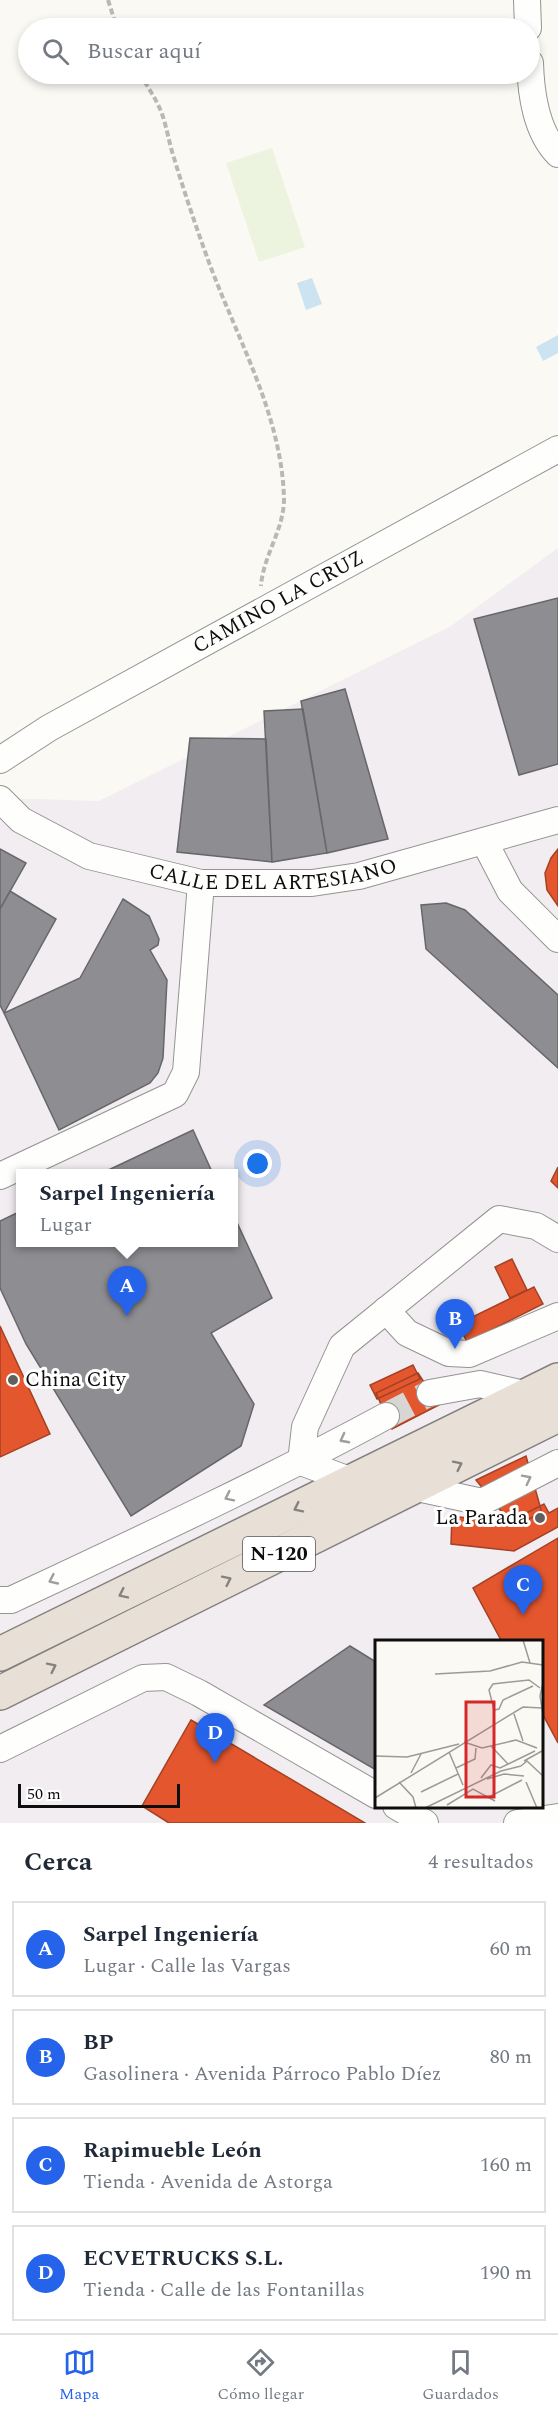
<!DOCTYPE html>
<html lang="es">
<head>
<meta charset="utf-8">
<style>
	:root { --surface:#fff; --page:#f2f2f3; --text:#1f2937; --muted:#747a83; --line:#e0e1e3; --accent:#2563eb }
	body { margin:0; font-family:Spectral,serif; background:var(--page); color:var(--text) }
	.scale { position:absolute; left:18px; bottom:15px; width:162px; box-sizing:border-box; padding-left:6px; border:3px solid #0e0e0e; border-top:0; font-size:16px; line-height:21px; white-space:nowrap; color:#0e0e0e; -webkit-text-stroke:4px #fff; paint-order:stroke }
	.you { position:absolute; left:258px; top:1164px; width:21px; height:21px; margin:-15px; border:4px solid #fff; border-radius:50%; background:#1a73e8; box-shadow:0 0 0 9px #1a73e833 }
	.badge { display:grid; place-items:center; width:39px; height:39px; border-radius:50%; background:var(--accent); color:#fff; font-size:20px; font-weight:700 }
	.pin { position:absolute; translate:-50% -50px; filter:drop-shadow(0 2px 3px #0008) }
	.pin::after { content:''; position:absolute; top:32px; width:21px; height:18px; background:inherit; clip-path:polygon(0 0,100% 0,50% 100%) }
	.popup { position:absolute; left:16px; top:1169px; width:222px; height:78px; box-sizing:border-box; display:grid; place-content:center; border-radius:0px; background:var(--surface); filter:drop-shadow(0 2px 4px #0005); font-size:20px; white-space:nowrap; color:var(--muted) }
	.popup b { font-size:22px; color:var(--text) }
	.popup::after { content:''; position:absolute; left:50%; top:100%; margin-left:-12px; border:12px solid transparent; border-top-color:var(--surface) }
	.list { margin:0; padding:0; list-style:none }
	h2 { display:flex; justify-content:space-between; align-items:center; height:78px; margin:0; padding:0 24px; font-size:26px }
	h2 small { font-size:20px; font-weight:400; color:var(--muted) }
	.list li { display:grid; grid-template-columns:39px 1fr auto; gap:18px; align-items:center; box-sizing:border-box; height:96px; margin:0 12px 12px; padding:0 12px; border:2px solid var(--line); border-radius:0px }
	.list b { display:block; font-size:22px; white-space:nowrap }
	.list p { margin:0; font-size:20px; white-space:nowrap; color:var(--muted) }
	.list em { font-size:20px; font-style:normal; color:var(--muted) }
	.icon { flex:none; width:33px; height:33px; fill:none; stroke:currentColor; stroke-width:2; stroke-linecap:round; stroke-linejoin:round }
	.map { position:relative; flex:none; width:558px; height:1823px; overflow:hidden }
	.search { position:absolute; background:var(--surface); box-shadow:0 3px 9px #0003; left:18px; right:18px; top:18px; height:66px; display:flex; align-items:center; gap:15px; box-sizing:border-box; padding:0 21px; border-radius:33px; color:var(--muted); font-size:22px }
	.sheet { height:510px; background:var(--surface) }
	nav { display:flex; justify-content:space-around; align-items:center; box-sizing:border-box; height:84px; border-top:2px solid var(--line); background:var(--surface); font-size:16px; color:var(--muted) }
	nav a { display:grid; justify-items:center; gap:3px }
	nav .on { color:var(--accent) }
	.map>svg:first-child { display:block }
	.industrial { fill:#f2edf0; fill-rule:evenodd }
	.pitch { fill:#ecf3df }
	.water { fill:#cce3f2 }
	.shops { fill:#e4572e; stroke:#a44124; stroke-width:1.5 }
	.industry { fill:#8d8d92; stroke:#67676a; stroke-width:1.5 }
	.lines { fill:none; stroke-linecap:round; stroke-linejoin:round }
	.minor-tunnel { stroke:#d7d6d2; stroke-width:26; stroke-dasharray:26 13; stroke-linecap:butt }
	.minor-casing { stroke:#949492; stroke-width:28 }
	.highway-casing { stroke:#82817f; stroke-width:36 }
	.path { stroke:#b8b8b7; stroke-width:4; stroke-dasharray:6 3; stroke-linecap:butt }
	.minor { stroke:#fefefd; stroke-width:26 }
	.highway { stroke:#e8e0d7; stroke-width:33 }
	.oneway { stroke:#9e9e9d }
	.oneway2 { stroke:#86827d }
	.poi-dot { fill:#61605e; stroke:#fff; stroke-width:2 }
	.labels { text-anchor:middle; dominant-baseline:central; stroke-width:6; stroke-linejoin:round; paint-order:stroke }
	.shield { fill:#fff; stroke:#565656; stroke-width:1.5 }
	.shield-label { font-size:20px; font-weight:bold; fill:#0e0e0e }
	.street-label { font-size:21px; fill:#0e0e0e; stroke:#fff }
	.poi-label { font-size:21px; fill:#0e0e0e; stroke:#fff; text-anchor:start }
	.inset-road { fill:none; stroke:#9c9b98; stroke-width:1.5 }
	.view { fill:#d62828; fill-opacity:0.15; stroke:#d62828; stroke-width:3 }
	.inset-edge { fill:none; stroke:#0e0e0e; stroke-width:3 }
</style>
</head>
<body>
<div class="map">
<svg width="558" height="1823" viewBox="0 0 558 1823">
	<rect width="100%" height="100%" fill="#faf9f4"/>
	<!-- industrial -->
	<path class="industrial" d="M558,548V1823H0V798L99,801L451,626ZM21,1174H234V1242H21ZM376,1642H542V1806H376Z"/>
	<!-- pitch -->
	<path class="pitch" d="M272,148L305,247L259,262L226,163Z"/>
	<!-- water -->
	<path class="water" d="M312,278L322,304L306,310L297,283Z
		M558,335V353L543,361L536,347Z"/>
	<!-- shops -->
	<path class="shops" d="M558,849V906L547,890L545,873L551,858Z
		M558,1167V1188L551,1181Z
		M512,1259L527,1290L510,1298L495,1267Z
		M534,1287L543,1304L467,1342L458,1324Z
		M0,1326L50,1434L0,1457Z
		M413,1365L420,1379L377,1399L370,1385Z
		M418,1373L439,1405L392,1429L376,1393Z
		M526,1456L542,1513L513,1526L476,1480Z
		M544,1504L549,1513L558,1508V1527L514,1551L451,1544L452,1516L507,1523Z
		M558,1538V1743L542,1713V1642H502L473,1588Z
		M191,1720L365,1823H169L142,1806Z"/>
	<!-- industry -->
	<path class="industry" d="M558,598V764L519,775L474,619Z
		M345,689L388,839L327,853L301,701Z
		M303,709L327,853L272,862L264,711Z
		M190,738L266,739L272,862L177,852Z
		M0,849L26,863L0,909Z
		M10,891L56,919L4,1013L0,1005V909Z
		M123,899L149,916L159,939L158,945L150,950L167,980L163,1058L158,1073L150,1083L59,1130L4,1013L80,978Z
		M446,903L465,910L558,995V1068L426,949L421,905Z
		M193,1130L213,1174H100Z
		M21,1211V1242H234V1216L272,1298L211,1333L254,1404L241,1446L131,1516L26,1344L0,1288V1221Z
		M350,1646L376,1662V1770L264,1705Z"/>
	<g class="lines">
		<!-- minor-tunnel -->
		<path class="minor-tunnel" d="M386,1416L430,1393"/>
		<!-- minor casing -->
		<g class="minor-casing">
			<g id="minor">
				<path d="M527,0L528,28"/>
				<path d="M530,63C531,95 536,131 558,154"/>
				<path id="s1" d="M0,760L49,728L558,449"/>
				<path id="s2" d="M0,799L21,820L89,856L201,883H312L359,876L558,820"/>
				<path d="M484,841L510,891L558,939"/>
				<path d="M0,1176L175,1094L186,1072L201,883"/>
				<path d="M386,1310L407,1333L449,1353L469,1354L558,1316"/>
				<path d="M430,1393L480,1384L528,1395"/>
				<path d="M301,1462L305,1427L342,1346L499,1219L536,1226L558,1239"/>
				<path d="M301,1462L352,1481"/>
				<path d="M413,1487L482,1502L558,1463"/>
				<path d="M0,1600H11C137,1541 264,1482 386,1416"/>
				<path d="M0,1749L143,1678L166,1677L199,1693L376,1795"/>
				<path d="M396,1806L425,1823"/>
				<path d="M517,1823L558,1817"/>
			</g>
		</g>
		<!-- highway casing -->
		<g class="highway-casing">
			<path id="highway" d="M0,1654L558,1380
				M0,1693L558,1415"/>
		</g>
		<!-- path -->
		<path class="path" d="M108,0L117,28
			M140,74C147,86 157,100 162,114C167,128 169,143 174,158C184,191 195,224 207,257C235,335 282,414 284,499C284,530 263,556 261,586"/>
		<!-- minor -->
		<use href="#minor" class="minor"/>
		<!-- highway -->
		<use href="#highway" class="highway"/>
	</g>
	<!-- one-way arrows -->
	<defs><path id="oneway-chevron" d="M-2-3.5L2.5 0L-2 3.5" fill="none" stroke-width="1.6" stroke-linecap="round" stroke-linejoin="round" transform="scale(1.5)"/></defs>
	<g class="oneway">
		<use href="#oneway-chevron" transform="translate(344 1439) rotate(152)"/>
		<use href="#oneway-chevron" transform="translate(527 1479) rotate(-27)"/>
		<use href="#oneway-chevron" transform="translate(229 1497) rotate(154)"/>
		<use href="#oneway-chevron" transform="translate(53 1580) rotate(155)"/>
	</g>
	<g class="oneway2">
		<use href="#oneway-chevron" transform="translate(458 1465) rotate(-26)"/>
		<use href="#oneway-chevron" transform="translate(298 1508) rotate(154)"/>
		<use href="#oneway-chevron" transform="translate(227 1580) rotate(-26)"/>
		<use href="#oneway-chevron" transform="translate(123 1594) rotate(154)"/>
		<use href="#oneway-chevron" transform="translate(52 1667) rotate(-26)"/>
	</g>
	<!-- markers -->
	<g class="poi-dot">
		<circle cx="13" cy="1380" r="6"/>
		<circle cx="540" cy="1518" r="6"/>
	</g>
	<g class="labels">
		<!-- shield labels -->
		<rect class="shield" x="243" y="1537" width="72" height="34" rx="4.5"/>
		<g class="shield-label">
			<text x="279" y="1554">N-120</text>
		</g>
		<!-- street labels -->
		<g class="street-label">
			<text stroke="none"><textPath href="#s1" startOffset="320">CAMINO LA CRUZ</textPath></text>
			<text stroke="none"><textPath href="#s2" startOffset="294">CALLE DEL ARTESIANO</textPath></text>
		</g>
		<!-- poi labels -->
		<g class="poi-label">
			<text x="25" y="1380">China City</text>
			<text x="528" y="1518" text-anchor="end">La Parada</text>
		</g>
	</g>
	<!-- overview -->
	<g transform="translate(375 1640)">
		<rect width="168" height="168" fill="#faf9f4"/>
		<path class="inset-road" d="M148,0L155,23M60,34L115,31L147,22L168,25M168,43L165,56L168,74M158,46L128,60L124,69L119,70L114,50L118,44L154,40L165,48M139,74L148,101M89,102L107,108L141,100L162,108M116,106L133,124M74,112L88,145M0,116L32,117L84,104M149,121L167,111M146,126L152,121L168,136M81,128L100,119L101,108M36,133L46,114M106,138L116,125L125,128L160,111M112,139L129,134L149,136M24,142L38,157L41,168M151,142L162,168M46,152L83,134M114,157L147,140M0,158L148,67L167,68M72,165L98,149L120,161M50,168L126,131L146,126"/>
		<path class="view" d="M91,62H119V157H91Z"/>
		<rect width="168" height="168" class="inset-edge"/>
	</g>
</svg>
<div class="scale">50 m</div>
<div class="you"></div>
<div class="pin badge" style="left:127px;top:1316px">A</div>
<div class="popup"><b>Sarpel Ingeniería</b>Lugar</div>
<div class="pin badge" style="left:455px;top:1349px">B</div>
<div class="pin badge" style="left:523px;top:1615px">C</div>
<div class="pin badge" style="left:215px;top:1763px">D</div>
<div class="search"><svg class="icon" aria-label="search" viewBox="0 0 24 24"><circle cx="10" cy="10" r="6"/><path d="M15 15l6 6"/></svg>Buscar aquí</div>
</div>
<section class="sheet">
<h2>Cerca<small>4 resultados</small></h2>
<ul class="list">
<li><span class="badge">A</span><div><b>Sarpel Ingeniería</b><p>Lugar · Calle las Vargas</p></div><em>60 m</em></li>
<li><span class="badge">B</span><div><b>BP</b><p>Gasolinera · Avenida Párroco Pablo Díez</p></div><em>80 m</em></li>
<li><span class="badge">C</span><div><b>Rapimueble León</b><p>Tienda · Avenida de Astorga</p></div><em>160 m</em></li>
<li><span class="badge">D</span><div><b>ECVETRUCKS S.L.</b><p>Tienda · Calle de las Fontanillas</p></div><em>190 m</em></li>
</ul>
</section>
<nav>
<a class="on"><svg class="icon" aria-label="map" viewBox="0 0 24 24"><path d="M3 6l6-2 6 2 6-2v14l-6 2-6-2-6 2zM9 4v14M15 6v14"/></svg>Mapa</a>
<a><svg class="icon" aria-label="directions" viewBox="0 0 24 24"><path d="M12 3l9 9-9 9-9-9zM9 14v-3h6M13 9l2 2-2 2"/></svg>Cómo llegar</a>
<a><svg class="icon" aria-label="saved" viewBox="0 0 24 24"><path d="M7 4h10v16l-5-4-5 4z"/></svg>Guardados</a>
</nav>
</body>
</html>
